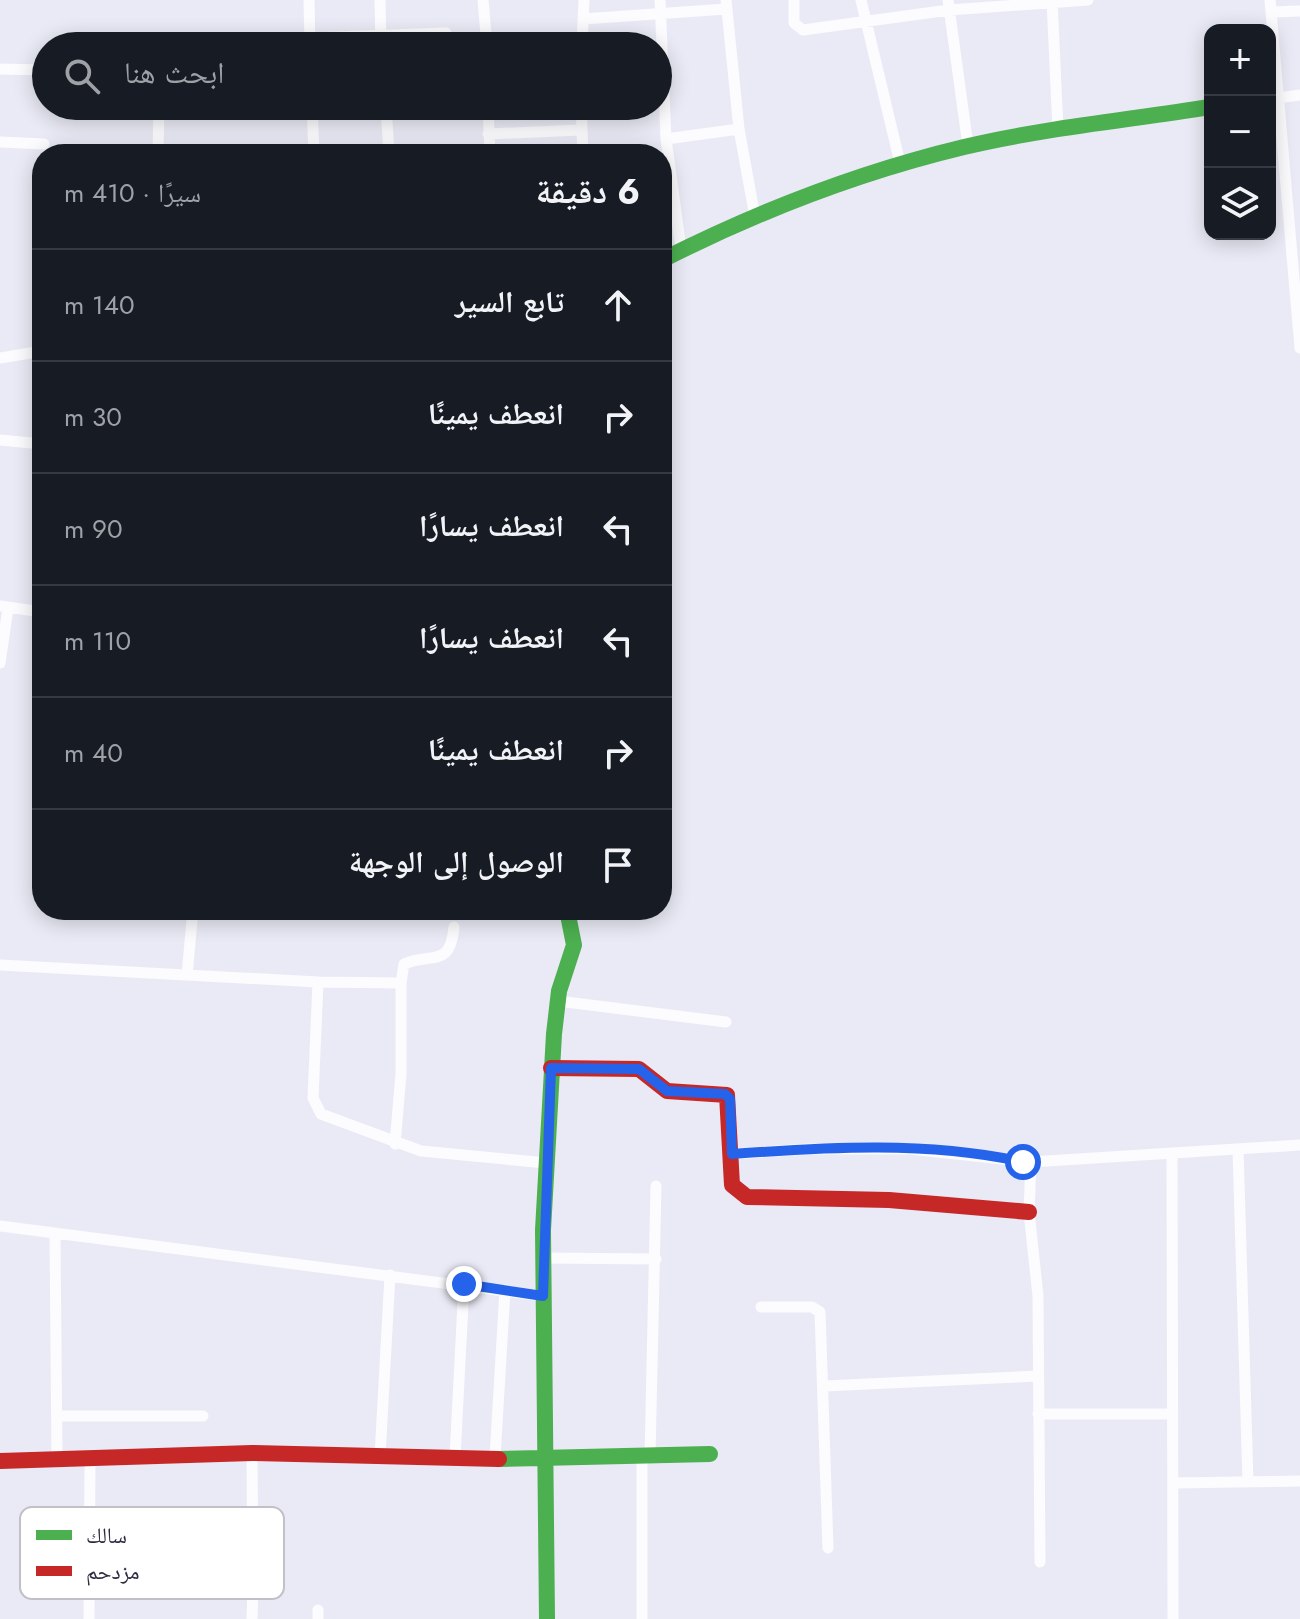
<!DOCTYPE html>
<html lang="ar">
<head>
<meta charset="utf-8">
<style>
	:root { --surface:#171b24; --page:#20242c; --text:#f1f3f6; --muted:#9ea1a6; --line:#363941 }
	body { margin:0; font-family:Jost,"Noto Naskh Arabic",sans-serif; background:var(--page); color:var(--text); direction:rtl }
	.controls { position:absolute; right:24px; top:24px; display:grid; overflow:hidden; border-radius:16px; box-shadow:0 4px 20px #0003 }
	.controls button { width:72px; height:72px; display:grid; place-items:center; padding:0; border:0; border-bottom:2px solid var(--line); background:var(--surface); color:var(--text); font:40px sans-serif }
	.stop { position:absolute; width:24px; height:24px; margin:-18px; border:6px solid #2563eb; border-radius:50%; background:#fff }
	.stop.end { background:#2563eb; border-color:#fff; box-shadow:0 2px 8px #0008 }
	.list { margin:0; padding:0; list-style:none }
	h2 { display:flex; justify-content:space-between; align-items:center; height:104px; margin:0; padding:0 32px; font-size:34px }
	h2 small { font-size:26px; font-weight:400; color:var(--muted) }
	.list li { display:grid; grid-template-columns:52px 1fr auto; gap:24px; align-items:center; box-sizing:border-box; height:112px; padding:0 32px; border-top:2px solid var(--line) }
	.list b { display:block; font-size:30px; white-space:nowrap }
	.list em { font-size:26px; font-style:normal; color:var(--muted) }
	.icon { flex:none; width:44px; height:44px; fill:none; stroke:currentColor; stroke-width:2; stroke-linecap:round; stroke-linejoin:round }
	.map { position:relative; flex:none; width:1300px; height:1619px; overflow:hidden; direction:ltr }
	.search { position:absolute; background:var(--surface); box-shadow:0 4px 20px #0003; left:32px; top:32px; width:640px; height:88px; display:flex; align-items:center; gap:20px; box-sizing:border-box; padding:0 28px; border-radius:44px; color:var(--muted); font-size:30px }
	.panel { position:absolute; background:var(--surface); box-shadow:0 4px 20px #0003; left:32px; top:144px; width:640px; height:776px; border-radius:32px; direction:rtl }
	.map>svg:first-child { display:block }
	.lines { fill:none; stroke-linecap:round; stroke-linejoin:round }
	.street { stroke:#fcfcfe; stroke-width:11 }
	.fast { stroke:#4caf50; stroke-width:16 }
	.jam { stroke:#c62828; stroke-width:16 }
	.route { stroke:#2563eb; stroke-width:10 }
	.key { fill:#fff; stroke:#c0c0c6; stroke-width:2 }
	.key-label { font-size:22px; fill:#2c2c40 }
</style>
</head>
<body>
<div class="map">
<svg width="1300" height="1619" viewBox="0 0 1300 1619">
	<rect width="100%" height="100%" fill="#e9eaf5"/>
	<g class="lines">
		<!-- street -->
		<path class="street" d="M309,0L310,46
			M380,0L381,46
			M483,0L487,46
			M660,0L666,139L681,249
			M726,0L739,129L755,217
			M794,0V23L803,30L949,10L1088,0
			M861,0L900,163
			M948,0L968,146
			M1052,0L1058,130
			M1270,0L1300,348
			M1272,12L1300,11
			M583,19L726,9
			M310,38L446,33
			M582,46L584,0
			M0,69L46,70
			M1270,99L1300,95
			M312,106L314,154
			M386,106L389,154
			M488,106L490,154
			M581,106L583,154
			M488,134L580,130
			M666,139L739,129
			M0,142L44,144
			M158,154L159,106
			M0,358L42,351
			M0,440L42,444
			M0,606L42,612
			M0,663L8,608
			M0,965L318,982L401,983L404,964C432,952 450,969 454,927
			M187,975L193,910
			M318,982L313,1098L321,1114L421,1151L546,1163
			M558,1001L726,1022
			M395,1144L401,1074V983
			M1238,1149L1248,1482
			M1172,1153L1173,1619
			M732,1154L808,1149H910L1031,1162L1300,1145
			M1031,1162L1029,1212L1038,1296L1040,1562
			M0,1226L543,1296
			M55,1234L57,1459
			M542,1258L656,1259
			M761,1307H812L820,1312L828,1548
			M824,1386L1038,1376
			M1038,1414H1172
			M57,1416H203
			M252,1453L253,1587
			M380,1456L390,1275
			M455,1457L464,1284
			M495,1457L505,1290
			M650,1457L656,1186
			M1173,1483L1300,1481
			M90,1528L253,1523
			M89,1593L253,1587L252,1619
			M89,1619L90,1460
			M318,1619V1610
			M642,1619V1457"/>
		<!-- fast -->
		<path class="fast" d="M662,260C757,212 860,172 964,147C1044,128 1129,120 1210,107
			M499,1459L710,1454
			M547,1619L543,1230L554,1034L559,991L574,945L567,910"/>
		<!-- jam -->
		<path class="jam" d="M551,1068L639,1069L667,1091L727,1095L732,1185L747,1197L889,1200L1029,1212
			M0,1461L252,1453L499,1459"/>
	</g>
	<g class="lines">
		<!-- route -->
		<path class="route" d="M464,1284L543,1296L551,1068L639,1069L667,1091L725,1094L730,1099L732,1154C828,1147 929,1141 1023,1162"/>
	</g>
	<!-- legend -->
	<rect x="20" y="1507" width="264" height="92" rx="12" class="key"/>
	<rect x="36" y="1530" width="36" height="10" fill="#4caf50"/>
	<rect x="36" y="1566" width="36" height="10" fill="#c62828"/>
	<g class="key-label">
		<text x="86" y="1543">سالك</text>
		<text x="86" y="1579">مزدحم</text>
	</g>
</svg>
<div class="controls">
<button>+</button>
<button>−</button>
<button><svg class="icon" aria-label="layers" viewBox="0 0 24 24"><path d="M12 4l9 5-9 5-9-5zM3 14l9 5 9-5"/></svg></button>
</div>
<div class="stop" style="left:1023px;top:1162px"></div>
<div class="stop end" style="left:464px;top:1284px"></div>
<div class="search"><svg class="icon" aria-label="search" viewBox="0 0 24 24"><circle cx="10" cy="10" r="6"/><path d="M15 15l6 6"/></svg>ابحث هنا</div>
<section class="panel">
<h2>6 دقيقة<small>سيرًا · 410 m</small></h2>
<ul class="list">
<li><svg class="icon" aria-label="ahead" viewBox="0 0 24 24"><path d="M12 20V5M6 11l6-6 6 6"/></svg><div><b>تابع السير</b></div><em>140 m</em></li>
<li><svg class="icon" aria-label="right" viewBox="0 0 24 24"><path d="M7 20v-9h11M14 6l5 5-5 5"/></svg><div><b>انعطف يمينًا</b></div><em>30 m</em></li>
<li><svg class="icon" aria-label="left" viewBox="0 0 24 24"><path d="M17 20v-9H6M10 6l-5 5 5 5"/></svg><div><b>انعطف يسارًا</b></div><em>90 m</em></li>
<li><svg class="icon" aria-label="left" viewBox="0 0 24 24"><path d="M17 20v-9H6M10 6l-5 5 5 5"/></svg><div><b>انعطف يسارًا</b></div><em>110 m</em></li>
<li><svg class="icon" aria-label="right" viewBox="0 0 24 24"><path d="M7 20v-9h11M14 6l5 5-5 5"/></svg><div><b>انعطف يمينًا</b></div><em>40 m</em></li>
<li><svg class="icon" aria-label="arrive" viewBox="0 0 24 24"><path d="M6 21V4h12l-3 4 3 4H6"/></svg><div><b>الوصول إلى الوجهة</b></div></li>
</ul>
</section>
</div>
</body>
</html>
